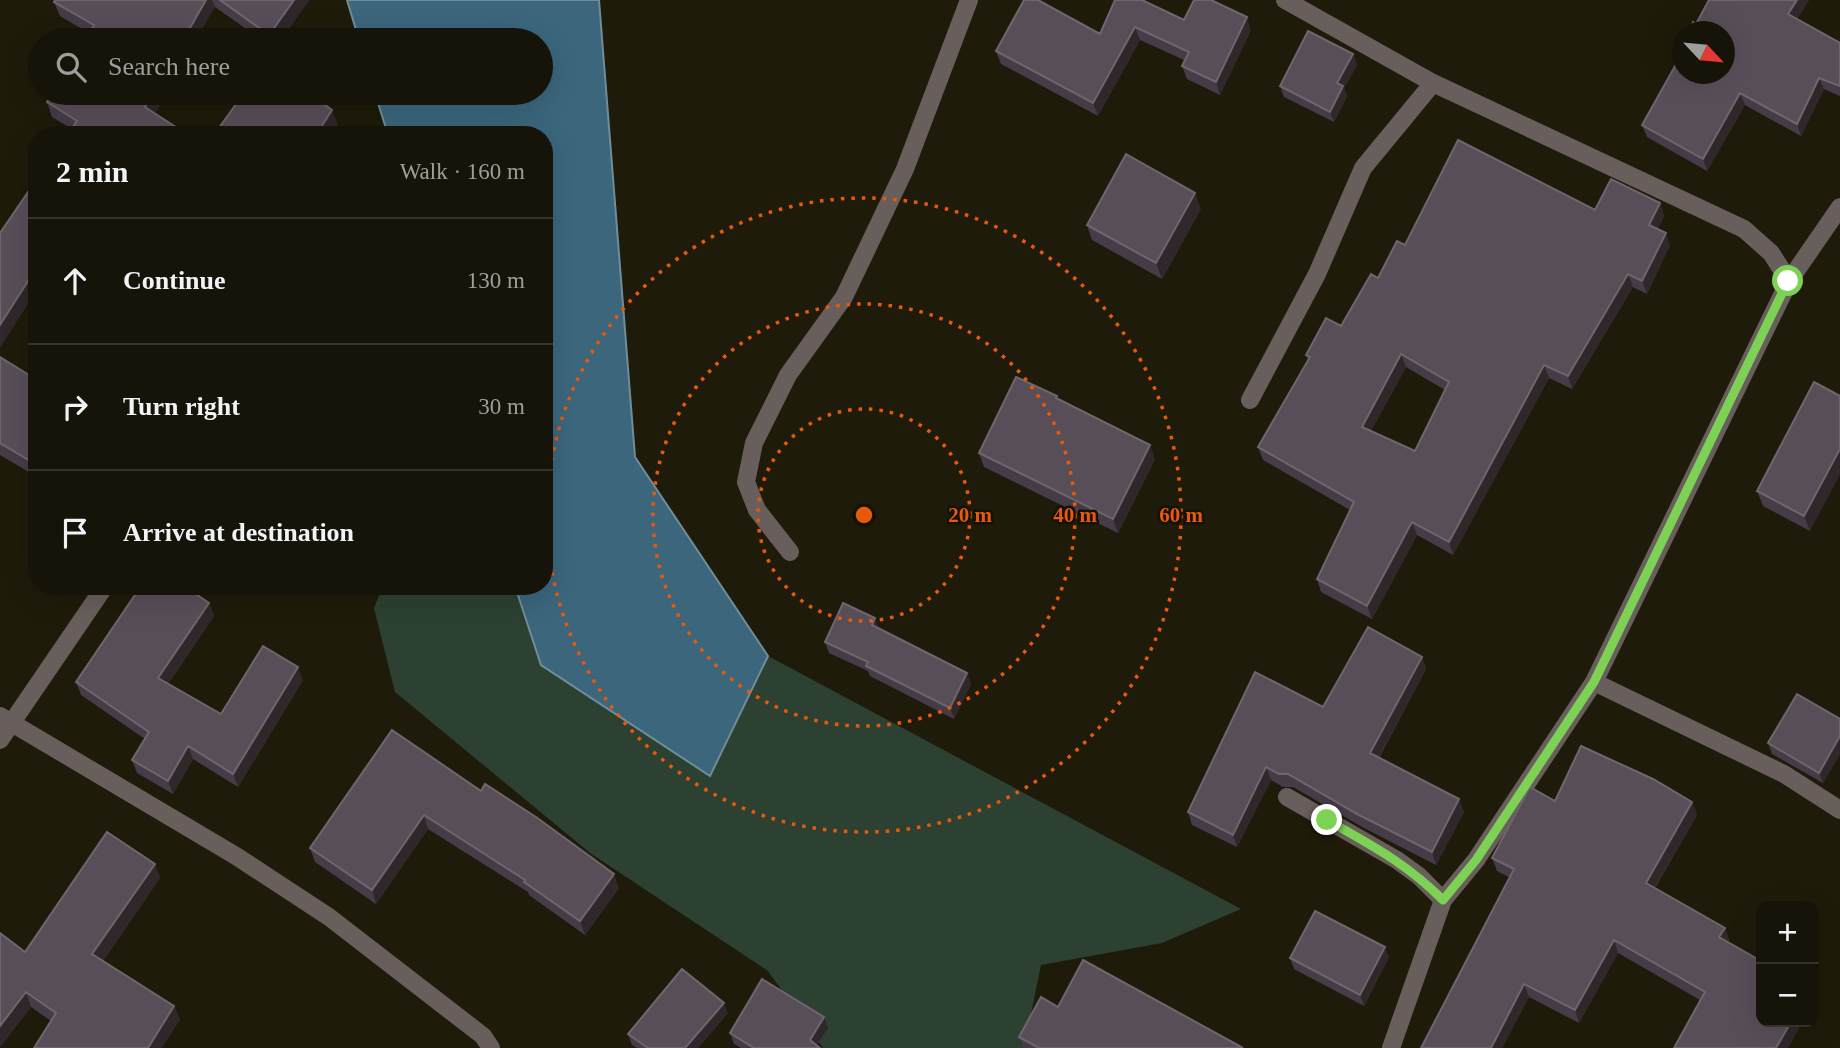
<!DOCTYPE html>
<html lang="en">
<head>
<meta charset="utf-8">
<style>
	:root { --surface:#161408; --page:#232116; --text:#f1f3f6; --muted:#9e9e9c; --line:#353329 }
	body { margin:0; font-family:Georgia,serif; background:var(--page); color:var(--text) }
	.controls { position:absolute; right:21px; bottom:21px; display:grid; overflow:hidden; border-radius:14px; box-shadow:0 7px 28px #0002 }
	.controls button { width:63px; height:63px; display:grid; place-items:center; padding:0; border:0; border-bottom:2px solid var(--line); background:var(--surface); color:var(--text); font:35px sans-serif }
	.compass { position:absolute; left:1672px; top:21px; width:63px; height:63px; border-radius:50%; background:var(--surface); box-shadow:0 7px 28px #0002; rotate:116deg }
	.stop { position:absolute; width:21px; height:21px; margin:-16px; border:5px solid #7dd154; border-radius:50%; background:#fff }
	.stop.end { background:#7dd154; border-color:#fff; box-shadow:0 2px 7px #0008 }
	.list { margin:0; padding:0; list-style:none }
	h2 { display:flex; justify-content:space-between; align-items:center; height:91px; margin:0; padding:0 28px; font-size:30px }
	h2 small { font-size:23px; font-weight:400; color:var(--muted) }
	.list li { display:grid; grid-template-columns:46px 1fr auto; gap:21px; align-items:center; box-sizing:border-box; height:126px; padding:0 28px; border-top:2px solid var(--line) }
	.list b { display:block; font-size:26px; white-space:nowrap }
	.list em { font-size:23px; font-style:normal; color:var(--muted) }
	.icon { flex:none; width:38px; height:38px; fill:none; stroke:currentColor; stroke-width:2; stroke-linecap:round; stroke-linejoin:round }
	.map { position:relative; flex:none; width:1840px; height:1048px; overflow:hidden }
	.search { position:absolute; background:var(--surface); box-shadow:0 7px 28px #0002; left:28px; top:28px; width:525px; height:77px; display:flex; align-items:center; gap:18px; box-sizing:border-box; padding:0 24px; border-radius:38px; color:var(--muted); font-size:26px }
	.panel { position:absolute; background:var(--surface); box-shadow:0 7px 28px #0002; left:28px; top:126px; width:525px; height:469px; border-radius:28px }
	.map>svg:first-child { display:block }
	.green { fill:#2c4132 }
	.water { fill:#3b667c; stroke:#708d99; stroke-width:2 }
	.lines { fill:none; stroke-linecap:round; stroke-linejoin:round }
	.minor { stroke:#685e5c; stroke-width:18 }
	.wall { fill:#463c48; fill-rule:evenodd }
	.shaded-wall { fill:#2f2729 }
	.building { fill:#584e58; stroke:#6f666d; stroke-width:2; fill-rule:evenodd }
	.route { stroke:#7dd154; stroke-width:9 }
	.ring { fill:none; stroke:#e8590c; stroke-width:3.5; stroke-dasharray:3.5 7 }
	.centre { fill:#e8590c; stroke:#151203; stroke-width:3.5 }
	.ring-label { font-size:21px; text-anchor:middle; font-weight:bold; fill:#e8590c; stroke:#151203; stroke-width:5; stroke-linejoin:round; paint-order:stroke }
</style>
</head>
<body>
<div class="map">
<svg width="1840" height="1048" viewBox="0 0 1840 1048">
	<rect width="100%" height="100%" fill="#1e1b0a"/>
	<!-- green -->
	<path class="green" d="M383,586H515L541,665L710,775L768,656L1241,909L1162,943L1041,965L1024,1048H823L768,971L590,853L395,692L374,608Z"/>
	<!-- water -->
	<path class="water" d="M347,0H599L635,457L768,656L710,776L541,665L515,586H544V135H388L375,93H541V40H359Z"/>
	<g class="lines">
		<!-- minor -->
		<path class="minor" d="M1285,0L1433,83L1744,229L1771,253L1789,281
			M1250,400L1317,274L1363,168L1433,83
			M790,552L757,510L746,482L754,443L788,375L844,297L905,169L969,0
			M1594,682L1784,774L1840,810
			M0,716L236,856L329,917L483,1036L491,1048
			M0,740L105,586
			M1287,797L1397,860L1419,876L1443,900
			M1391,1048L1443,900L1476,860L1594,682L1789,281L1840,207"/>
	</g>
	<!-- wall -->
	<path class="wall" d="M55,0H309L281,40H262L215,7L89,33L60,16L54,2Z
		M1115,0L1184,20L1251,30L1220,95L1187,79L1182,66L1184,60L1140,40L1098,116L1001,64L996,51L1100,34Z
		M1809,0L1797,19L1840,43V96L1824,89L1801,136L1745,105L1707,171L1647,137L1642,125L1678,61L1677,58L1696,24Z
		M1353,54L1357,65L1344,88L1347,96L1334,122L1284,97L1280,86Z
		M53,93H167L155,113L72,129L52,117L47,102Z
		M1660,203L1664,216L1658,229L1670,245L1647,294L1633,287L1572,389L1549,378L1453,555L1417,535L1372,619L1321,592L1317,579L1350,510L1263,460L1258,447L1308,360L1306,355L1341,326L1378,278L1405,245L1595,210ZM1406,367L1445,390L1415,451L1371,431Z
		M1201,209L1162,279L1092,240L1087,225Z
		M0,357L37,380V477L0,455Z
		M1840,396L1810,531L1763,506L1757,491Z
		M1058,399L1155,459L1118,533L984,467L979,453Z
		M209,603L214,616L168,684L221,714L303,680L238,787L193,759L173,794L137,773L132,760L145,739L81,695L76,682Z
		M879,629L967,673L971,684L954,719L870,676L868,671L829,653L825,642Z
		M1422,657L1426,669L1379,758L1459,799L1464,812L1436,865L1364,828L1293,787H1283L1271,780L1237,847L1192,825L1188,812L1323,707Z
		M1840,719V754L1823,783L1772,754L1768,743Z
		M392,730L619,888L585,935L529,895L528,892L428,829L376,904L315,862L310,848Z
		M1555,801L1692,802L1697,815L1655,888L1725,928L1729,940L1728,942L1761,1022H1802L1788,1048H1674L1700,1000L1618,953L1579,1023L1529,997L1502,1048L1509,877L1497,871L1492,858Z
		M155,864L160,878L103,961L174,1006L180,1020L51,1021L31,1007L0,1047L25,952Z
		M1389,957L1364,1006L1294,969L1290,958Z
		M1058,1007L1243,1048H1023L1019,1037Z
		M728,1013L698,1048H637L632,1045L628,1034Z
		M828,1028L817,1045L820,1048H741L734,1044L730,1033Z"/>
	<!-- shaded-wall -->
	<path class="shaded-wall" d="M206,0H212L215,7L196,40H183Z
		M294,0H309L281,40H271L269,35Z
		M1797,0H1809L1792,26L1788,14Z
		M1247,17L1251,30L1220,95L1216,82Z
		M1135,27L1140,40L1098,116L1093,103Z
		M1353,54L1357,65L1344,88L1347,96L1334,122L1330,112L1337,83Z
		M1819,78L1824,89L1801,136L1797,124Z
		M153,93H167L150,121L145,107Z
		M1740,93L1745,105L1707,171L1703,159Z
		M332,110L338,125L331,135H316Z
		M1195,193L1201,209L1162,279L1156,263Z
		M1660,203L1664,216L1654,238L1649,225Z
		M1666,233L1670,245L1647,294L1642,281Z
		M37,267V290L0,348V325Z
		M1628,274L1633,287L1572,389L1568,376Z
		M1401,354L1406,367L1366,440L1362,427Z
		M1544,365L1549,378L1453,555L1449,542Z
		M1150,445L1155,459L1118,533L1113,519Z
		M1840,449V475L1810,531L1804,516Z
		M1412,522L1417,535L1372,619L1367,606Z
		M209,603L214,616L163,691L158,678Z
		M875,618L879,629L872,625Z
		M1422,657L1426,669L1374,766L1370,753Z
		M298,667L303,680L238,787L233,774Z
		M967,673L971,684L954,719L950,708Z
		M1840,736V754L1823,783L1819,773Z
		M188,746L193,759L173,794L168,781Z
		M1266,767L1271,780L1237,847L1233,835Z
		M1459,799L1464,812L1436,865L1432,852Z
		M1692,802L1697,815L1650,895L1646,883Z
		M424,815L428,829L376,904L372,890Z
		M155,864L160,878L98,968L92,954Z
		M614,874L619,888L585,935L580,921Z
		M1725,928L1729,940L1724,950L1719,937Z
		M1614,940L1618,953L1579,1023L1575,1010Z
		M1385,947L1389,957L1364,1006L1360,995Z
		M1524,984L1529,997L1502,1048H1491Z
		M26,992L31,1007L0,1047V1026Z
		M724,1003L728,1013L698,1048H685Z
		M174,1006L180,1020L162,1048H148Z
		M824,1017L828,1028L815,1048L810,1040Z
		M1791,1022H1802L1788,1048H1776Z"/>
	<!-- building -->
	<path class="building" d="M55,0H206L183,40H85L94,25L54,2Z
		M220,0H294L269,35Z
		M1024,0H1038L1100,34L1115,0H1142L1184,20L1194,0H1211L1247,17L1216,82L1182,66L1189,52L1135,27L1093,103L996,51Z
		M1709,0H1797L1788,14L1840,43V86L1819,78L1797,124L1740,93L1703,159L1642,125L1679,59L1677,58L1683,46V74H1725V32H1689L1693,22L1696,24Z
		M1308,31L1353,54L1337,83L1343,86L1330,112L1280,86Z
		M53,93H153L145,107L188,135H67L77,121L47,102Z
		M244,93H309L332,110L316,135H214Z
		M1458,140L1595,210L1611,179L1660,203L1649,225L1666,233L1642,281L1628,274L1568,376L1544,365L1449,542L1412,522L1367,606L1317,579L1354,502L1258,447L1310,357L1306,355L1326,318L1341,326L1371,274L1378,278L1397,241L1405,245ZM1401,354L1449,382L1415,451L1362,427Z
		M1126,154L1195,193L1156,263L1087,225Z
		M37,179V267L0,325V233Z
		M0,357L37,380V465L0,443Z
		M1016,377L1057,396L1056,398L1150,445L1113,519L979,453Z
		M1814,382L1840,396V449L1804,516L1757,491Z
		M141,586H184L209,603L158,678L221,714L263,646L298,667L233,774L188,746L168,781L132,760L149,732L76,682Z
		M843,603L875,618L872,625L967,673L950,708L866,666L868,662L825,642Z
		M1368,627L1422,657L1370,753L1459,799L1432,852L1359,815L1288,774H1279L1266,767L1233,835L1188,812L1255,672L1323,707Z
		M1797,694L1840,719V736L1819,773L1768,743Z
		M392,730L481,791L485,784L536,817L614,874L580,921L524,882L525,880L424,815L372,890L310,848Z
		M1581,746L1653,779L1692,802L1646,883L1725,928L1719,937L1761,961V1022H1791L1776,1048H1674L1705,992L1614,940L1575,1010L1524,984L1491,1048H1421L1514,869L1492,858L1530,787L1555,801Z
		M107,832L155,864L92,954L174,1006L148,1048H34L56,1013L26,992L0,1026V933L25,952Z
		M1315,911L1385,947L1360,995L1290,958Z
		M1083,960L1243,1048H1039L1019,1037L1041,997L1058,1007Z
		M682,969L724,1003L685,1048H648L628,1034Z
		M762,979L824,1017L810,1040L820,1048H754L730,1033Z"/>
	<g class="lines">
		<!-- route -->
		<path class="route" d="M1327,820C1371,845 1406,863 1443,900L1476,860L1594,682L1788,281"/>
	</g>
	<!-- distance rings -->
	<g class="ring">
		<circle cx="864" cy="515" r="106"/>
		<circle cx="864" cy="515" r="211"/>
		<circle cx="864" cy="515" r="317"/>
	</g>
	<circle cx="864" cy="515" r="10" class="centre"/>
	<g class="ring-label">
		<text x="970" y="522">20 m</text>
		<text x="1075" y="522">40 m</text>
		<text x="1181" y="522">60 m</text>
	</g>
</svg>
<div class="controls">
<button>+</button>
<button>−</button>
</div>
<svg class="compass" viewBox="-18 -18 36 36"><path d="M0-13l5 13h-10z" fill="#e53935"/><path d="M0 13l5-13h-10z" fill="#9e9e9c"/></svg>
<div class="stop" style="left:1788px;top:281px"></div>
<div class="stop end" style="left:1327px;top:820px"></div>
<div class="search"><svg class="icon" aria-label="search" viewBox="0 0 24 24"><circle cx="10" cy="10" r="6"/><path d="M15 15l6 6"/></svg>Search here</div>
<section class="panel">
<h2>2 min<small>Walk · 160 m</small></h2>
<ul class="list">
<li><svg class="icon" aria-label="ahead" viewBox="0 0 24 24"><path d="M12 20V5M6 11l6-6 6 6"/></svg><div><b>Continue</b></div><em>130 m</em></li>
<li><svg class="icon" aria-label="right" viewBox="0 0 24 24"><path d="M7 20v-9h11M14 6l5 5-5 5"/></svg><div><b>Turn right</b></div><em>30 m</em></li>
<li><svg class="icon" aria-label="arrive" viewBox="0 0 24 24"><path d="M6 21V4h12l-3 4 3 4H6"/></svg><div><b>Arrive at destination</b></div></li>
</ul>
</section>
</div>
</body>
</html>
